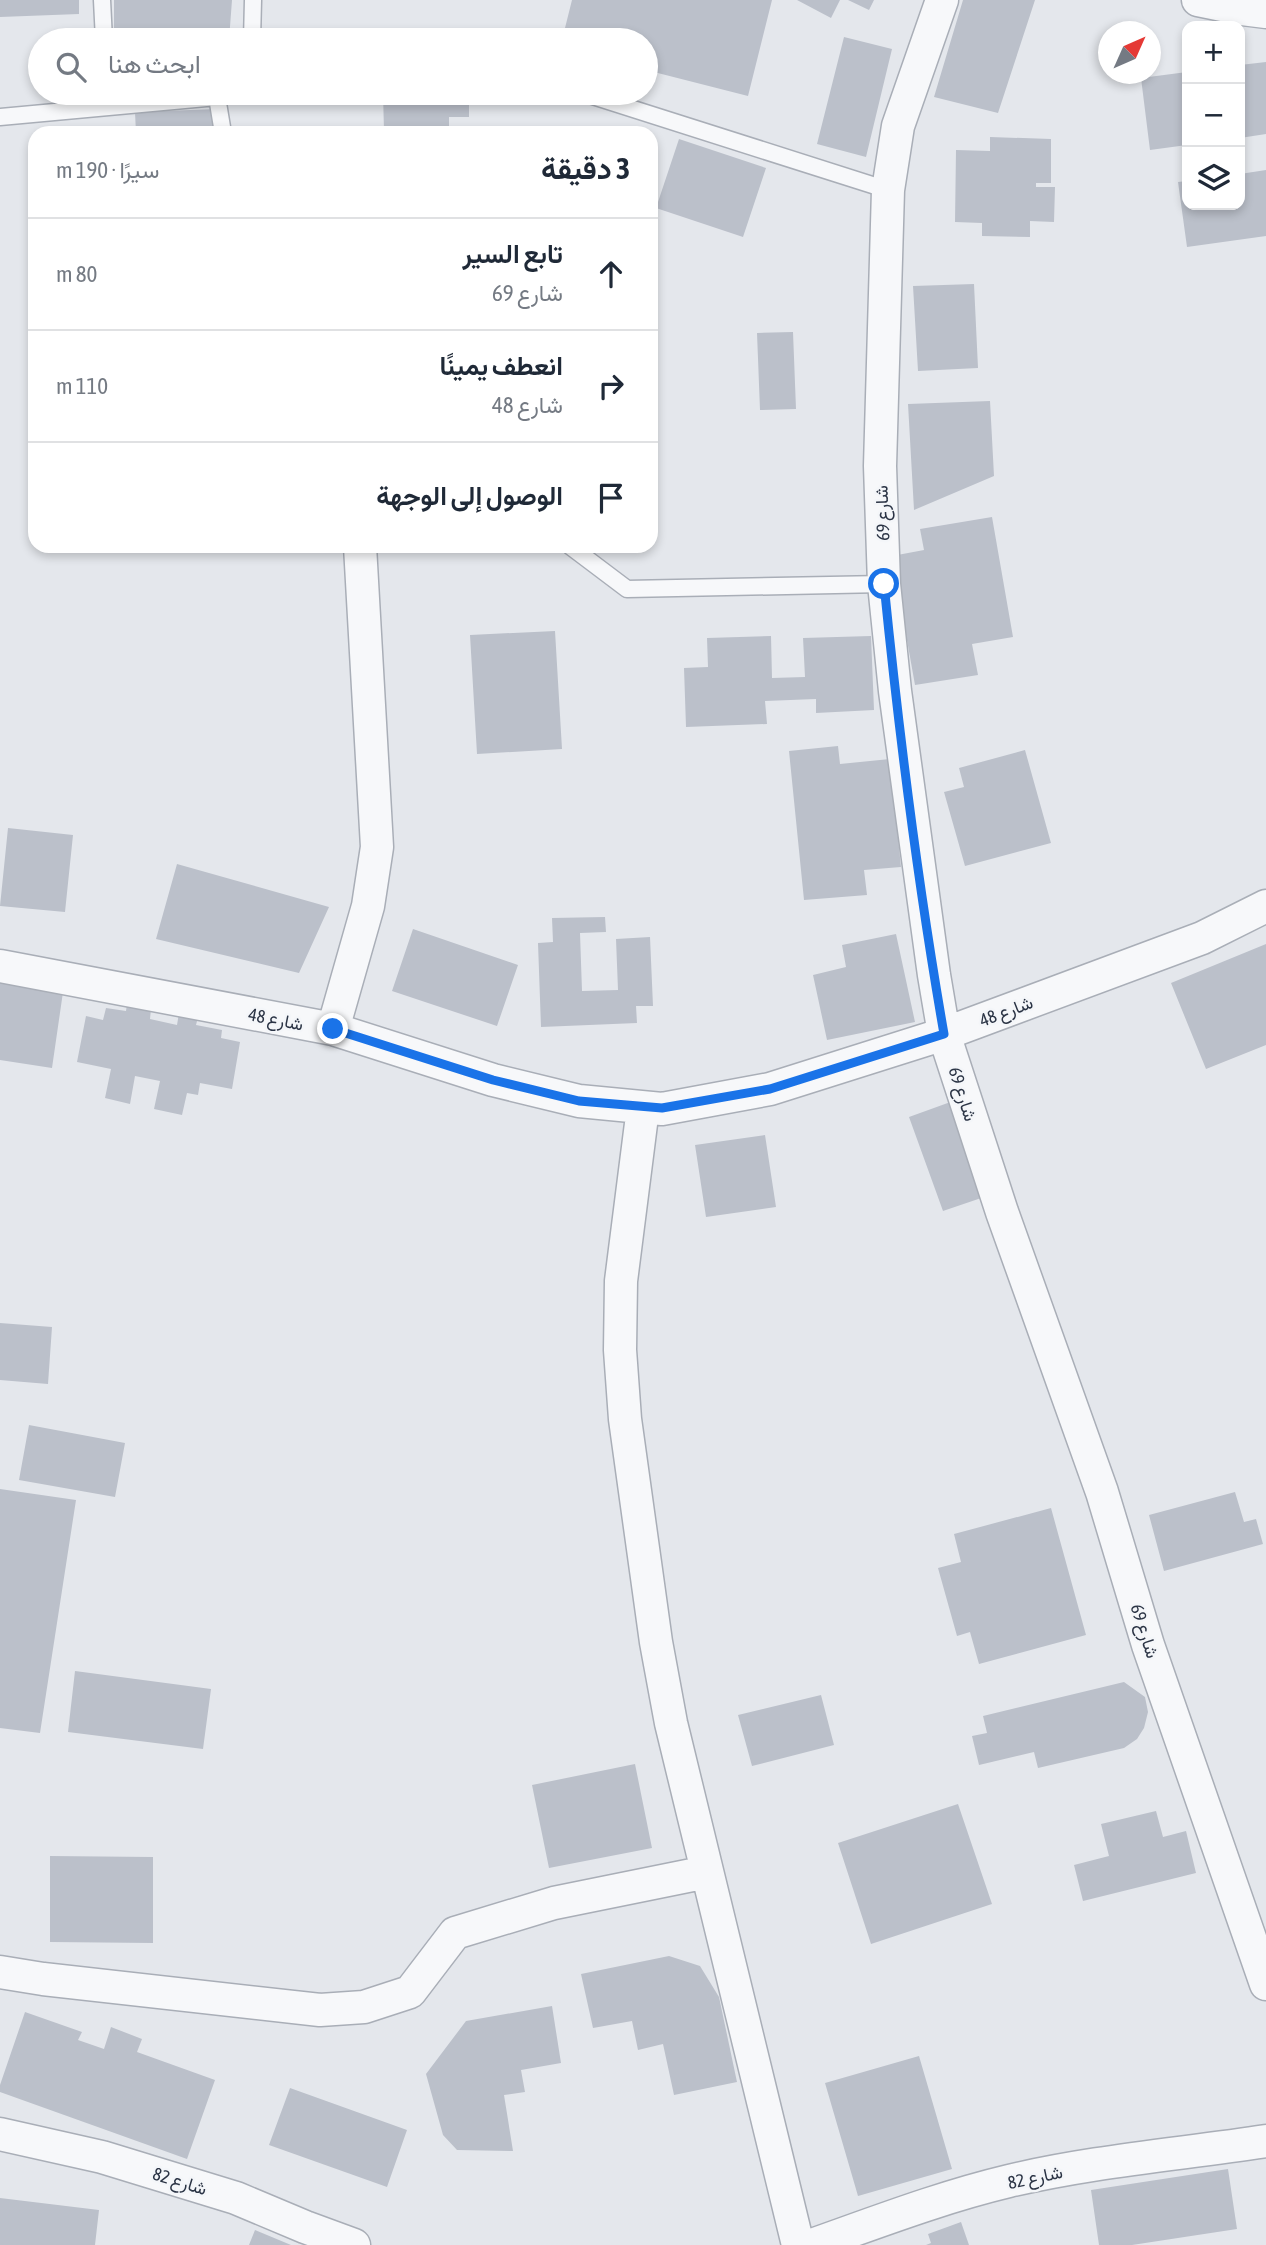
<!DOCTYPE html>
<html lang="ar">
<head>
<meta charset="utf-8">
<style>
	:root { --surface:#fff; --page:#f2f2f3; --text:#1f2937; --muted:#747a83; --line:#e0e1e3 }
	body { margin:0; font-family:"Asap Condensed",Vazirmatn,sans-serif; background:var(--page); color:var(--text); direction:rtl }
	.controls { position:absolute; right:21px; top:21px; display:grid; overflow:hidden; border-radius:14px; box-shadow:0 4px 10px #0003 }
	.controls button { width:63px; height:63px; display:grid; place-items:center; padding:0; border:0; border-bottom:2px solid var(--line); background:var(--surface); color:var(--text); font:35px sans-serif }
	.compass { position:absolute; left:1098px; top:21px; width:63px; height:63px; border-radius:50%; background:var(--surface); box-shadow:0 4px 10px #0003; rotate:45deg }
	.stop { position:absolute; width:21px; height:21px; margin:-16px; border:5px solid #1a73e8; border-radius:50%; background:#fff }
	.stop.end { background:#1a73e8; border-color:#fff; box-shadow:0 2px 7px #0008 }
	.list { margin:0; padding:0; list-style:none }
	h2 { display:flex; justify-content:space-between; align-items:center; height:91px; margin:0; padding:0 28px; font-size:30px }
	h2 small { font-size:23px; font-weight:400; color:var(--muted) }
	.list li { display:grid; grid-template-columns:46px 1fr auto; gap:21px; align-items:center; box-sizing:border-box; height:112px; padding:0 28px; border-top:2px solid var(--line) }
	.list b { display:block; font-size:26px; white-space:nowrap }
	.list p { margin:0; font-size:23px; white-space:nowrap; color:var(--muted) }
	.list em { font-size:23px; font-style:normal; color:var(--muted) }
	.icon { flex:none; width:38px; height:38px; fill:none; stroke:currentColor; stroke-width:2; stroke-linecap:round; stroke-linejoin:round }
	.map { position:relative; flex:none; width:1266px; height:2245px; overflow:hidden; direction:ltr }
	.search { position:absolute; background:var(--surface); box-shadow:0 4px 10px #0003; left:28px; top:28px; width:630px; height:77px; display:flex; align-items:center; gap:18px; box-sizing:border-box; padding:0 24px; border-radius:38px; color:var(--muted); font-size:26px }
	.panel { position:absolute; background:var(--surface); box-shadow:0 4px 10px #0003; left:28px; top:126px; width:630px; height:427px; border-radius:21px; direction:rtl }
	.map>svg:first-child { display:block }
	.building { fill:#bbc0ca }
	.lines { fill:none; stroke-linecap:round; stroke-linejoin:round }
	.lane-casing { stroke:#a9aeb7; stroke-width:19 }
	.street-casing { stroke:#a9aeb7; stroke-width:35 }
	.lane { stroke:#f7f8fa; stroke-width:16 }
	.street { stroke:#f7f8fa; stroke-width:32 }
	.route { stroke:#1a73e8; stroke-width:9 }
	.labels { text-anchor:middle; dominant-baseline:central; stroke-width:5; stroke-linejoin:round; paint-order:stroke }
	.street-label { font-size:18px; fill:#2b3445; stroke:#f4f6f9 }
</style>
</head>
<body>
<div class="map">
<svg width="1266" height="2245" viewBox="0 0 1266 2245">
	<rect width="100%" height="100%" fill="#e4e7ec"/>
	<!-- building -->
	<path class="building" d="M0,0H79V14L0,17Z
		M114,0H232L229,40H114Z
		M572,0H772L748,96L646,70V40H562Z
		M797,0H840L831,18Z
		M848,0H874L869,10Z
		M963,0H1035L998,113L934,97Z
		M447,28L448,40H382V29Z
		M844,37L892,49L866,157L817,144Z
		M1266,62V134L1240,138V65Z
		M1187,72V145L1150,150L1141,78Z
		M383,93H469V117H449V130L384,131Z
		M218,109L219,133H136L135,112Z
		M990,137L1051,139V183H1036V187H1055L1054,222L1030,221V237L982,236V223L955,222L956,150L990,151Z
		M679,139L766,168L743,237L656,208Z
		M1266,170V236L1187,247L1178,182L1187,181V205H1240V174Z
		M974,284L978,368L918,371L913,286Z
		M793,332L796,409L760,410L757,333Z
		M990,401L994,476L914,510L908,404Z
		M992,517L1013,637L972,644L978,675L915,685L892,556L924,550L920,529Z
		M555,631L562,749L477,754L470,635Z
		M771,636L772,678L805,677L803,638L871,636L874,710L816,713V699L765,701L767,724L686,727L684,668L708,667L707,638Z
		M838,746L840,764L890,759L901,867L864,870L867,895L804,900L789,751Z
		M1025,750L1051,843L965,866L944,792L964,787L959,768Z
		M8,828L73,835L65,912L0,906Z
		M177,864L329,907L299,973L156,939Z
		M605,917L606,932L580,933L582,991L618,990L616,939L650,937L653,1006H636L637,1023L541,1027L538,943L553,942L552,918Z
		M413,929L518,965L497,1026L392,991Z
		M896,934L915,1022L827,1040L813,975L846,967L842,945Z
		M1266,944V1045L1206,1069L1171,983Z
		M0,982L63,992L52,1068L0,1060Z
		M127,1004L151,1009L150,1019L177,1025L179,1013L198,1017L196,1025L222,1030L221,1038L240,1042L232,1089L200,1083L198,1095L187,1093L182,1115L154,1109L160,1081L135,1076L130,1104L105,1098L111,1069L77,1062L86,1016L103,1020L106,1008L126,1011Z
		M956,1100L990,1195L943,1211L909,1117Z
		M765,1135L776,1207L706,1217L695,1145Z
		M0,1323L52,1327L48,1384L0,1380Z
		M29,1425L125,1443L115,1497L19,1480Z
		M0,1489L76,1500L40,1733L0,1728Z
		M1235,1492L1244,1522L1256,1519L1263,1544L1164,1571L1149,1515Z
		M1051,1508L1086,1635L979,1664L970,1632L957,1636L938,1568L961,1562L954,1534Z
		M75,1671L211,1689L203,1749L68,1732Z
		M1124,1682L1145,1697L1148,1712L1144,1728L1137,1739L1124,1748L1038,1768L1034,1752L979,1765L972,1736L987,1733L983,1716Z
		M821,1695L834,1745L752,1766L738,1715Z
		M635,1764L652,1848L549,1868L532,1785Z
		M958,1804L992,1904L871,1944L838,1843Z
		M1156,1811L1163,1837L1186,1831L1196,1873L1083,1901L1074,1865L1109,1856L1101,1824Z
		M50,1856L153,1857V1943L50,1942Z
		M669,1956L700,1966L719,1997L737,2082L674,2095L663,2044L638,2050L632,2021L593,2028L581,1974Z
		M552,2006L561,2063L521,2070L525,2092L504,2095L513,2151L457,2150L443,2135L426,2074L466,2021Z
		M25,2012L82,2032L78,2040L104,2049L111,2027L142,2039L137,2052L215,2080L187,2159L0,2092V2085Z
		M919,2056L952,2169L858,2196L825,2083Z
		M290,2088L407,2130L387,2187L269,2145Z
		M1228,2169L1237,2229L1132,2245H1099L1091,2190Z
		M0,2198L99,2210L95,2245H0Z
		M961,2222L969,2245H926L931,2243L928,2234Z
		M255,2230L291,2245H249Z"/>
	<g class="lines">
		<!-- lane casing -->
		<g class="lane-casing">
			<path id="lane" d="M102,0L104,40
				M252,40L253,0
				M583,93L888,190
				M217,97L223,133
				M0,117L217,97L223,93
				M570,546L627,589L884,584"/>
		</g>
		<!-- street casing -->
		<g class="street-casing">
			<path id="street" d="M942,0L898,126L888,190L880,466L884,584L895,691L934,975L944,1034L1002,1212L1102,1492L1148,1645L1266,1984
				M1198,0L1242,9L1266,12
				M0,966L333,1029L493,1080L579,1101L662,1109L770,1089L944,1034L1202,938L1266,906
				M333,1029L368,906L377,847L360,546
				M643,1108L621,1281L620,1350L625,1419L656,1642L671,1723L798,2245
				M0,1972L43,1979L320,2010L364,2007L410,1992L455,1933L554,1903L707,1872
				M0,2134L102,2157L236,2198L305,2227L354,2245
				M812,2245C877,2222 942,2197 1009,2181C1093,2161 1181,2154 1266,2141"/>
		</g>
		<!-- lane -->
		<use href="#lane" class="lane"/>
		<!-- street -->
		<use href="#street" class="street"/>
	</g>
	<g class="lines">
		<!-- route -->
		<path class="route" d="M333,1029L493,1080L579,1101L662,1108L770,1089L944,1034C918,885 899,734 884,584"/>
	</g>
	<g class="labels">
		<!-- street labels -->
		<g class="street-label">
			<text transform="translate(882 513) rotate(-92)">شارع 69</text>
			<text transform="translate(1006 1011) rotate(-21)">شارع 48</text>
			<text transform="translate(276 1019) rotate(11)">شارع 48</text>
			<text transform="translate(963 1094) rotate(72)">شارع 69</text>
			<text transform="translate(1145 1631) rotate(72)">شارع 69</text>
			<text transform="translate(1035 2177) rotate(-12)">شارع 82</text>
			<text transform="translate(180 2181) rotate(17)">شارع 82</text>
		</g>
	</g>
</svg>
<div class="controls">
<button>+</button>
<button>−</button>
<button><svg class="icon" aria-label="layers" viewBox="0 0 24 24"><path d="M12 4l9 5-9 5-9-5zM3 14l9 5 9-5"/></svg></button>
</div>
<svg class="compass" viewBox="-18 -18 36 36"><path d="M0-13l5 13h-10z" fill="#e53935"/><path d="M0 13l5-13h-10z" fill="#747a83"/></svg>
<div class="stop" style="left:884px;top:584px"></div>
<div class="stop end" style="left:333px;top:1029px"></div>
<div class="search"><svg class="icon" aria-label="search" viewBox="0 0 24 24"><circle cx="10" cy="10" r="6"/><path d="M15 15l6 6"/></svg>ابحث هنا</div>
<section class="panel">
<h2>3 دقيقة<small>سيرًا · 190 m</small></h2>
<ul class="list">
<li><svg class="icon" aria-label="ahead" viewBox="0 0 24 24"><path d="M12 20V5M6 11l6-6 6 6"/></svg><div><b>تابع السير</b><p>شارع 69</p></div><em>80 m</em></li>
<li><svg class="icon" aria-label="right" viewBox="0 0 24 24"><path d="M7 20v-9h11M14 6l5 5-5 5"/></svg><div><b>انعطف يمينًا</b><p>شارع 48</p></div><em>110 m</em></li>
<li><svg class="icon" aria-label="arrive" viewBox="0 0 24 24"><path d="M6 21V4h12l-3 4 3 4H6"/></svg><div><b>الوصول إلى الوجهة</b></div></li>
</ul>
</section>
</div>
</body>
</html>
